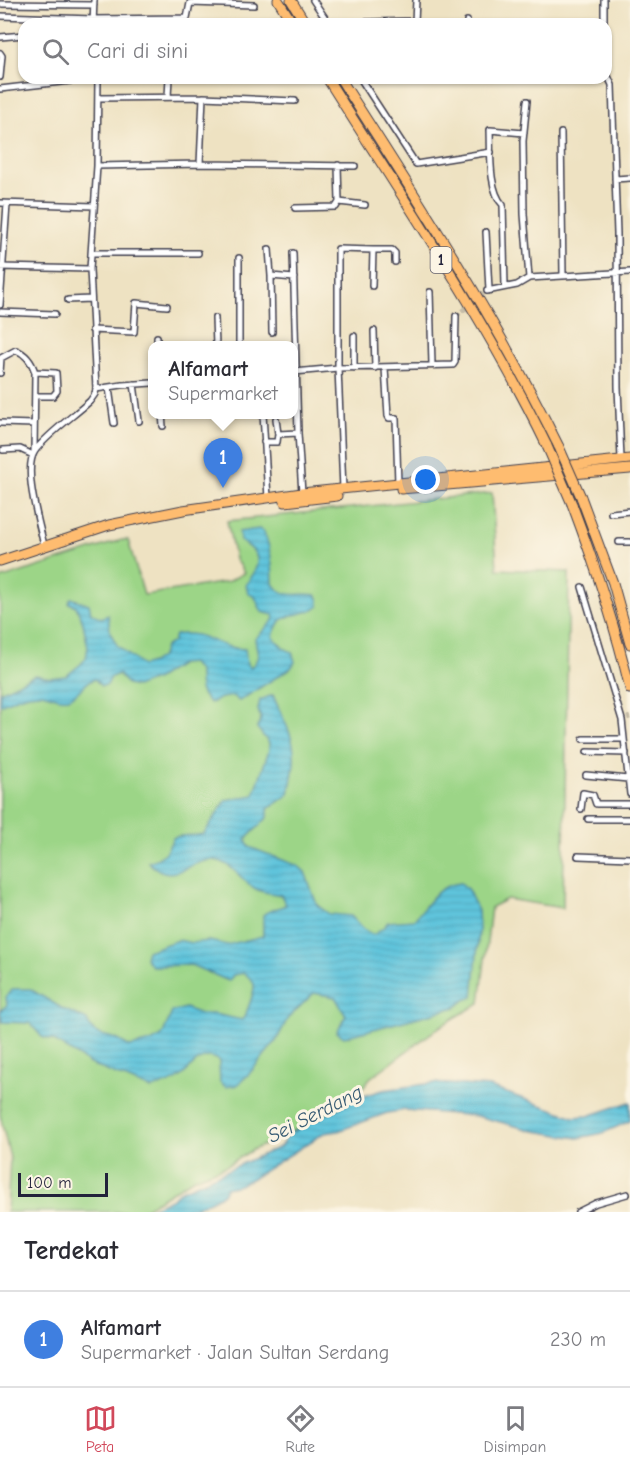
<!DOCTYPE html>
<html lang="id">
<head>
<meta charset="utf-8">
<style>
	:root { --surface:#fff; --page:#f2f2f3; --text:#2b2b33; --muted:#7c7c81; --line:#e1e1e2; --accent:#d1495b }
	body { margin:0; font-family:"Comic Neue",sans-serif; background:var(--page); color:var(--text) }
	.scale { position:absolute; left:18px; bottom:15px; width:90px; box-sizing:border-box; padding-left:6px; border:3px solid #22223b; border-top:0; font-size:16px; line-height:21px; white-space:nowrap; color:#22223b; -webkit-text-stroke:4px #fcf5e5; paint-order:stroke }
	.you { position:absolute; left:426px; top:480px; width:21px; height:21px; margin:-15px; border:4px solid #fff; border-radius:50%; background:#1a73e8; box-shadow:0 0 0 9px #1a73e833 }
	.badge { display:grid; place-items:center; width:39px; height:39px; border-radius:50%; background:var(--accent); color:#fff; font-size:20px; font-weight:700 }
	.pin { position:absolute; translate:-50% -50px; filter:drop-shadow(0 2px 3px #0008) }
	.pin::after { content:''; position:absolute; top:32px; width:21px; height:18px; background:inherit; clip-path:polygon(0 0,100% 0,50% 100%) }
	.popup { position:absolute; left:148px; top:341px; width:150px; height:78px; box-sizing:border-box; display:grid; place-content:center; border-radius:12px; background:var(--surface); filter:drop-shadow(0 2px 4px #0005); font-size:20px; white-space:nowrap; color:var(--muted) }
	.popup b { font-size:22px; color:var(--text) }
	.popup::after { content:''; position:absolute; left:50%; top:100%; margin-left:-12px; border:12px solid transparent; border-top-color:var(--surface) }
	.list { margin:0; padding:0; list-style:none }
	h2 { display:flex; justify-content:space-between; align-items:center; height:78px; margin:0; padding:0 24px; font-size:26px }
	h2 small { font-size:20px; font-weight:400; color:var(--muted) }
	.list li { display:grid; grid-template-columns:39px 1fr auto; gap:18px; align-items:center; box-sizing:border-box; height:96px; padding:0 24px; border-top:2px solid var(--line) }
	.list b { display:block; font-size:22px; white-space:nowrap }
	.list p { margin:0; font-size:20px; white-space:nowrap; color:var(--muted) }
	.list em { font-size:20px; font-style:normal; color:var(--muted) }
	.icon { flex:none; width:33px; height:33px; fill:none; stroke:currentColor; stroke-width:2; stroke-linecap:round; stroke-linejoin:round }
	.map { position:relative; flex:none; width:630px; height:1212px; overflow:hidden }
	.search { position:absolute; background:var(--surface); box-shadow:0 2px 4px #0004; left:18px; right:18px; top:18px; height:66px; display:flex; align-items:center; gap:15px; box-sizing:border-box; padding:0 21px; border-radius:18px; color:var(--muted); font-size:22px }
	.sheet { height:174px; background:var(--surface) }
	nav { display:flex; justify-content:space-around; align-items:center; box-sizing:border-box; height:84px; border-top:2px solid var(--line); background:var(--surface); font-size:16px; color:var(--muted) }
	nav a { display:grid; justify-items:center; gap:3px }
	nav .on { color:var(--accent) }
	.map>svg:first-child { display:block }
	.green { fill:#9cd587; stroke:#5f7c61; stroke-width:1.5 }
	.water { fill:url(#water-rules); stroke:#40738c; stroke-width:1.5 }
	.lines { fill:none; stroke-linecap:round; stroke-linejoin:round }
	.street-tunnel { stroke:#c5bca7; stroke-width:5; stroke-dasharray:5 2.5; stroke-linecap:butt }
	.street-casing { stroke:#413f4f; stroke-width:8 }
	.highway-casing { stroke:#413f4f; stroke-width:11 }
	.street { stroke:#fff; stroke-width:5 }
	.highway { stroke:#febc70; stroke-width:9 }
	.highway-bridge-casing { stroke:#413f4f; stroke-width:11; stroke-linecap:butt }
	.highway-bridge { stroke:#febc70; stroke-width:9 }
	.labels { text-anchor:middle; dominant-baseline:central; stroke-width:6; stroke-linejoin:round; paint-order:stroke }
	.shield { fill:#fcf5e5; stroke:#63616e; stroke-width:1.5 }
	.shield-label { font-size:16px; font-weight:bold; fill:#22223b }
	.water-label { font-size:20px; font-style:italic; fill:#375b73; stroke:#fcf5e5 }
</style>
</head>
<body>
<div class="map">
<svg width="630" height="1212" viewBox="0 0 630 1212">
	<defs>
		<pattern id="water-rules" width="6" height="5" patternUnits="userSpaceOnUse" patternTransform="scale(1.5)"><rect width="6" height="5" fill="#5fc4dc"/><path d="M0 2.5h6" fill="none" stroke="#52a8be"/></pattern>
	</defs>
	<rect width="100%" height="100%" fill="#fcf5e5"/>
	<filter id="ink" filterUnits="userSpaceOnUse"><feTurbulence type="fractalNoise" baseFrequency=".0167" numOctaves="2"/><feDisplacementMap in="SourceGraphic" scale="12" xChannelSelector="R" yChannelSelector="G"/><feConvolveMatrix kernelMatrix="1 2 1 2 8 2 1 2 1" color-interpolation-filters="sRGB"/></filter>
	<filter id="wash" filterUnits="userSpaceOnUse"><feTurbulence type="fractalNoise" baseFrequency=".008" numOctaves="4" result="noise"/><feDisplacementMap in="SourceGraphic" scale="24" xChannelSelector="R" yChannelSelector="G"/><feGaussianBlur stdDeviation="1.35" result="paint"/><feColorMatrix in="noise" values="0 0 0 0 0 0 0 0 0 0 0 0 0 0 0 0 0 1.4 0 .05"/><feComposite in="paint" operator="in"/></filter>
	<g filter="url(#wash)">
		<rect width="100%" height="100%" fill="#eee2c2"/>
		<!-- green -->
		<path class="green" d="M492,493L497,569L569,572L563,908L507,899L491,907L480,1003L441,1026L370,1078L354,1099L280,1138L252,1150L226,1166L194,1178L139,1212H7L10,1158L0,1115V579L122,540H128L144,595L227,582L244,573L235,559L227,521Z"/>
		<!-- water -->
		<path class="water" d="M259,529L264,532C271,549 273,566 273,584C285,600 299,592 316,595L319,600V606C300,620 280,607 273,637L283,648L292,652L295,662L291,668L239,701L233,696L221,698L210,703C199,694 199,687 199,672L192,663L180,664L157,679L136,687L128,685L118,674L111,677L107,685L101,686L95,679C84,681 79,695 68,698C58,700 51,694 41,693C26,692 13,699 0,705V692L35,675L50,678L66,676L81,664L86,658L88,647L83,623L76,606L69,603L71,598L89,604L91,613L101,618L108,615L110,632L117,645L142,666L152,663L162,656L165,647L173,642L175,635C205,629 216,649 245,649L247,664L250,668C262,657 257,653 255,639L273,621L274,615L262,612L255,597L248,593L246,585C261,565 263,553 240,541L239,532Z
			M273,695C280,714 294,734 294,755C295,767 291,781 289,794L268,809V817L246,839L249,847L298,866L305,872L317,905L329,914L351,916L363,929L373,935L383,928L388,922L414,920C430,902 436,885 461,883L468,890L478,911L479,931L473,997L465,1000L456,1007L344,1037L337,1032L346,1015L335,997L314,993L288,1018L276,1041L249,1074L237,1085L226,1087L220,1082L219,1061C201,1048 191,1070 179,1078C171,1084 160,1086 151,1089L90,1064L53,1040L42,1037L30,1023L2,1022L0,1011L7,1005L6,997L13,989H30L63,1009L87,1020C93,1037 102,1034 116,1039C120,1041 125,1044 130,1047L151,1042L162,1036L172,1012L185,1008L201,1014H214L242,1020C246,1016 255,991 254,985C253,979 248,977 244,973L233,975L229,981L191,965L152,966L145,958L147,951L178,940L192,943L209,941L227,945L263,936V915C269,909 278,909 286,905L281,895C274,893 265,893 258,890C241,883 233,860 212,860C185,861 174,887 148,862C163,858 167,852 173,838C183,834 193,837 204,834L226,800L254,795L269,750V743L257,728L261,719L258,710L260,700Z
			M434,1083L490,1087L574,1117L588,1116L630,1102V1121L603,1133L578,1138L535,1131L477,1116L405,1110L387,1113L338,1131L324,1133L253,1178L239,1185L226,1188L223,1194C192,1212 179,1212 144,1212L173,1198L180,1191L280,1147L289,1134L358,1098L383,1090Z"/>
	</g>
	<g filter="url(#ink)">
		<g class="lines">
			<!-- street-tunnel -->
			<path class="street-tunnel" d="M456,316L487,291
				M627,718L630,717"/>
			<!-- street casing -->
			<g class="street-casing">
				<path id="street" d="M313,0L329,24
					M604,0V24
					M0,4L94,5
					M0,16L93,19L187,18L190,3L254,5
					M415,22L416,0
					M328,23L416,21
					M93,24L94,0
					M467,24V21
					M0,37L24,35
					M0,53L2,56L0,77
					M606,72L612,85L617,234L618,387L621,459
					M360,78L416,164L491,152
					M0,89L96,78
					M168,97L169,78
					M203,97L295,101
					M98,98L203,97L200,164
					M527,101L523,141L524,214L529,278
					M561,133L563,275
					M338,165L339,202L365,205
					M97,166L200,164L355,166
					M615,179L630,178
					M0,203L94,206
					M295,208L336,207L339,202
					M486,232L489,290
					M269,249L271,276L294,278
					M373,250H392L395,253V262
					M92,253H198
					M293,253L298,433L302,493
					M239,258V346
					M0,267L90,269
					M271,276L272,332
					M505,286L503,205C488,190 491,151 490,130L524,133
					M487,291L517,285L529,278L630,272
					M430,292L432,365
					M68,300L91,299
					M0,305L7,204
					M0,312L55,314
					M215,318L216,346
					M92,330L134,332L136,303L167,306
					M374,331L375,368
					M157,337V346
					M354,368V336
					M385,368L388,416L389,418H396L398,484
					M35,372L56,373L57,391L53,396H35
					M294,372L338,368L453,365L455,362L456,316
					M0,373L1,358L16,350C26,354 32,363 35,372L34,452
					M134,384L139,421
					M109,388L114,423
					M96,389L122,385L152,383
					M162,414L163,426
					M263,414L268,498
					M276,419L278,434
					M0,423L34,424
					M264,442H277L278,434L298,433
					M3,450L20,449L33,455
					M343,489L338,368V249L373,250L372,286
					M611,513L630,511
					M619,542H630
					M44,546C40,525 22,469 35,451C47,434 74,416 90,401L95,394L96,389L90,269L97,166L98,78
					M582,587L622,720L630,794
					M583,739H624
					M587,752L626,753
					M586,775L628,779
					M581,809L583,793L593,795L596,804H630
					M588,819H630
					M578,856L630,858
					M578,1212L596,1203L627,1194"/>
			</g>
			<!-- highway casing -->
			<g class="highway-casing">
				<path id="highway" d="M278,0L293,24
					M291,0L306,24
					M327,78C403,199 485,318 547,446
					M340,78C417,199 496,318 559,447
					M401,489L630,469
					M581,497L613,583L630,644
					M285,502L337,496
					M572,504C595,565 615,625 630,689
					M0,561L109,525L183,510L302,493L630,459"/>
			</g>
			<!-- street -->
			<use href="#street" class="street"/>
			<!-- highway -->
			<use href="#highway" class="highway"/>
			<!-- highway-bridge casing -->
			<g class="highway-bridge-casing">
				<path id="highway-bridge" d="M547,446L572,504
					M559,447L581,497"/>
			</g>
			<!-- highway-bridge -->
			<use href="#highway-bridge" class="highway-bridge"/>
		</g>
	</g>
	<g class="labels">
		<!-- shield labels -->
		<rect class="shield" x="430.5" y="247" width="21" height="26" rx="4.5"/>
		<g class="shield-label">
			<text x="441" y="260">1</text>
		</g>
		<!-- water labels -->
		<g class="water-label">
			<text transform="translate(315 1114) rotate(-27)">Sei Serdang</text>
		</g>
	</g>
</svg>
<div class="scale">100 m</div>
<div class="you"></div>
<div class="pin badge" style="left:223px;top:488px;background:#3f7fe0">1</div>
<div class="popup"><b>Alfamart</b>Supermarket</div>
<div class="search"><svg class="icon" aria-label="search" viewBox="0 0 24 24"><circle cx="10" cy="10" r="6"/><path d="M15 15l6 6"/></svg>Cari di sini</div>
</div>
<section class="sheet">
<h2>Terdekat<small></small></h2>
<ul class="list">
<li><span class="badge" style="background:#3f7fe0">1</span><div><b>Alfamart</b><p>Supermarket · Jalan Sultan Serdang</p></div><em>230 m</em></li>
</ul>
</section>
<nav>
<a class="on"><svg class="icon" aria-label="map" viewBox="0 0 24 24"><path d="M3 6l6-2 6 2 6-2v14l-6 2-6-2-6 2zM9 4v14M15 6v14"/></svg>Peta</a>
<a><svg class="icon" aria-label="directions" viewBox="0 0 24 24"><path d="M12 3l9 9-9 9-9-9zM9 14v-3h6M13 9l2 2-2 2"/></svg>Rute</a>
<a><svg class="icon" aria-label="saved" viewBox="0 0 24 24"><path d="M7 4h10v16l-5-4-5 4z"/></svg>Disimpan</a>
</nav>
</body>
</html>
